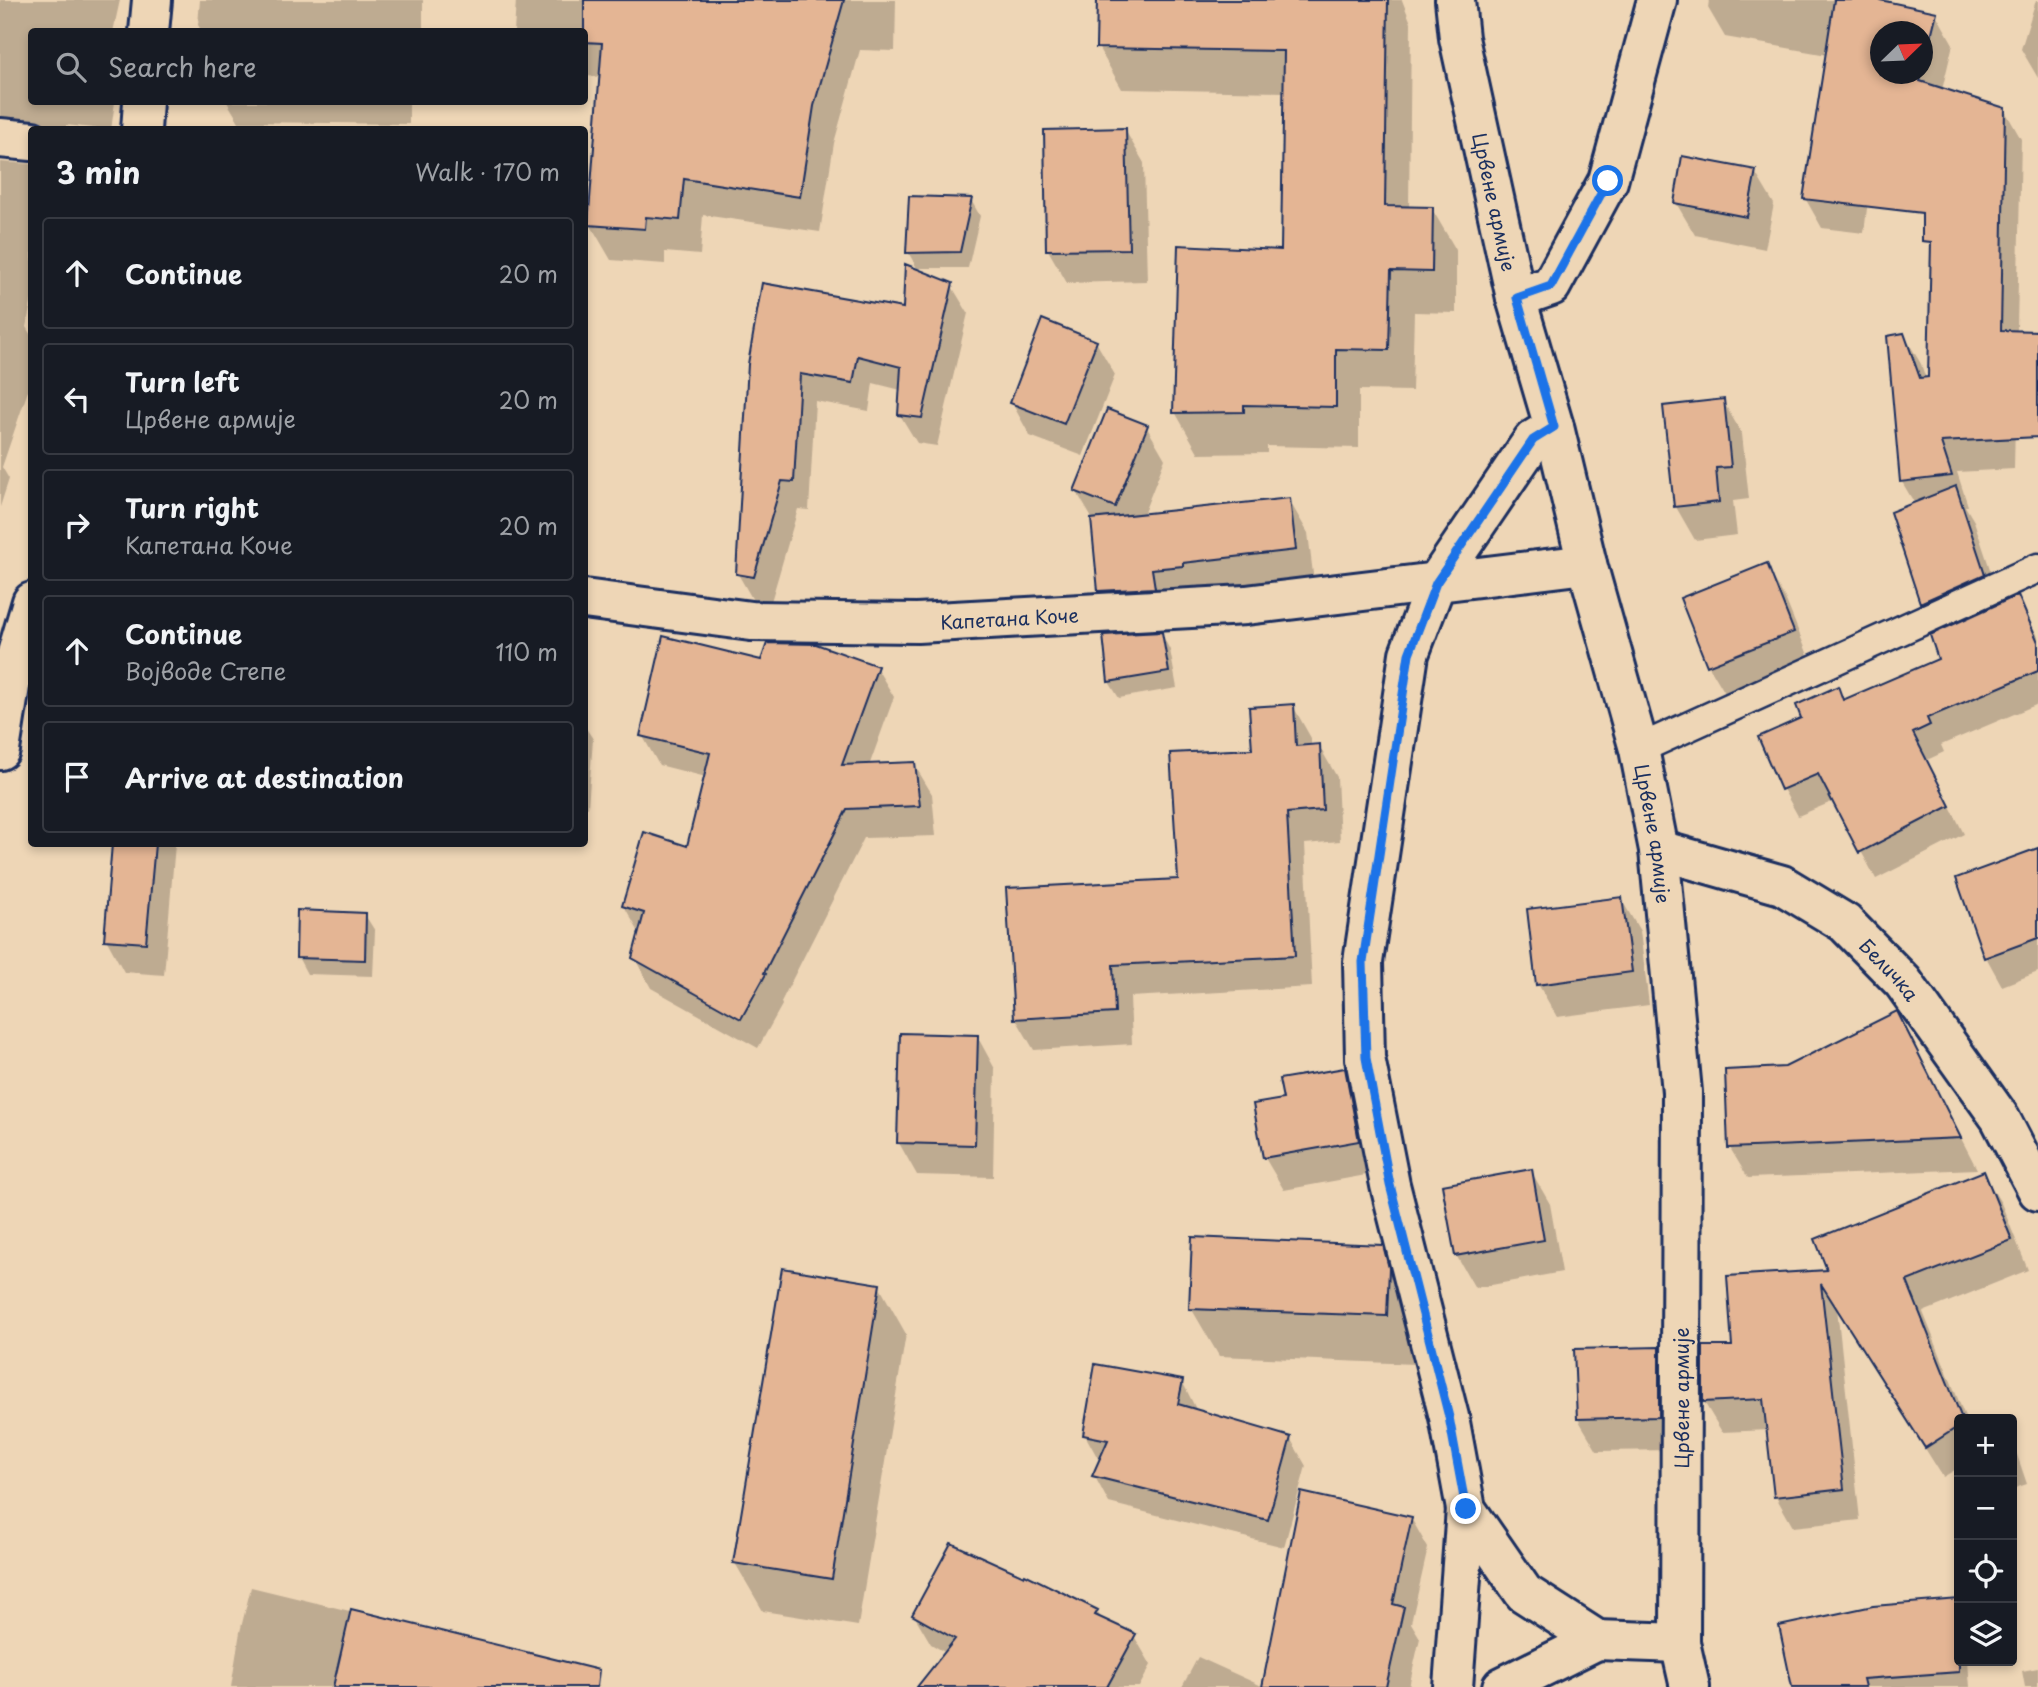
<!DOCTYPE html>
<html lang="en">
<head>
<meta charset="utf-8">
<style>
	:root { --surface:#171b24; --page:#20242c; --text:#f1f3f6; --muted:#9ea1a6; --line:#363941 }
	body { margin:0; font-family:"Playpen Sans",sans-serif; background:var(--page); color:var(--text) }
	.controls { position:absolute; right:21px; bottom:21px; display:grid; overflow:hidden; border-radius:7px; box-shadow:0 4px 10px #0003 }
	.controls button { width:63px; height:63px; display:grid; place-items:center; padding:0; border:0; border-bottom:2px solid var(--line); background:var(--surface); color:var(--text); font:35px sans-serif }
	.compass { position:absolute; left:1870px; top:21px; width:63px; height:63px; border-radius:50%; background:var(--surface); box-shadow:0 4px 10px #0003; rotate:67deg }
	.stop { position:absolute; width:21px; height:21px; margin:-16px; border:5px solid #1a73e8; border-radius:50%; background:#fff }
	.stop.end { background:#1a73e8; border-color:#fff; box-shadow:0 2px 7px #0008 }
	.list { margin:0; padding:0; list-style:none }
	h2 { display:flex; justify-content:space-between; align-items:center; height:91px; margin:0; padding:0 28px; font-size:30px }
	h2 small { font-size:23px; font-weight:400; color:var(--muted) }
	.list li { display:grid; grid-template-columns:46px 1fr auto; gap:21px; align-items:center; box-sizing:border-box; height:112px; margin:0 14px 14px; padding:0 14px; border:2px solid var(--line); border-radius:7px }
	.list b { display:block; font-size:26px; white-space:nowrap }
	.list p { margin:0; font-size:23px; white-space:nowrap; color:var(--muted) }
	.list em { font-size:23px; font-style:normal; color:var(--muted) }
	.icon { flex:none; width:38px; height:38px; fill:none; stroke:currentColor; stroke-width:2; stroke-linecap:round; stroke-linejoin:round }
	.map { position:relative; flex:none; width:2038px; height:1687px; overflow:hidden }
	.search { position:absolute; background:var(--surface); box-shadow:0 4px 10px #0003; left:28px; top:28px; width:560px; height:77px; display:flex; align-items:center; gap:18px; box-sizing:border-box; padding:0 24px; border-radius:7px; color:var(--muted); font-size:26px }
	.panel { position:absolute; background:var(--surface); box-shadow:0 4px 10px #0003; left:28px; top:126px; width:560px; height:721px; border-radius:7px }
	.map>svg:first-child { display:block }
	.shadow { fill:#0003; fill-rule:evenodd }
	.building { fill:#e4b594; stroke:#1b2f5e; stroke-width:2 }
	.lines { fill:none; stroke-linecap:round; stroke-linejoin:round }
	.lane-casing { stroke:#1b2f5e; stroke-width:33 }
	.street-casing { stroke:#1b2f5e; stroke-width:44 }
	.lane { stroke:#eed6b6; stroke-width:28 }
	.street { stroke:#eed6b6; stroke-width:38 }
	.route { stroke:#1a73e8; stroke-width:9 }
	.labels { text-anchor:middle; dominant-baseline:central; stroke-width:5; stroke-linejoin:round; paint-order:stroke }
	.street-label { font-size:19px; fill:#1b2f5e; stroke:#eed6b6 }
</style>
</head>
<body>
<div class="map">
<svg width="2038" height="1687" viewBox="0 0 2038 1687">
	<rect width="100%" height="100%" fill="#eed6b6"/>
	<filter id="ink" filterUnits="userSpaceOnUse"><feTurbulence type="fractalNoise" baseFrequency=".0143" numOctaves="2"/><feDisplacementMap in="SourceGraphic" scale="14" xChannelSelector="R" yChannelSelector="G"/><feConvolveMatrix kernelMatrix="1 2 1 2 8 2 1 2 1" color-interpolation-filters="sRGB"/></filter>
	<g filter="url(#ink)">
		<!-- shadow -->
		<path class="shadow" d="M0,0H120L113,32H32V102H115L111,130L66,125V130H32L11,152L0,161Z
			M200,0H423V32H202L198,25Z
			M516,0H896L895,51L860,50L834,143L820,232L703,215L700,255L665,252V264L611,260L590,224L601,77L584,76V32H514Z
			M1099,0H1402L1411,23L1409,208L1432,209L1456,250V313L1414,312L1412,391L1359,390V448L1267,446V453L1199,454L1175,412L1282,252L1285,92L1122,89L1098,47Z
			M1709,0H1889L1891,4L1936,14L1953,44L1942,90L2004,109L2021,139L2014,469L1957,472L1968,506H1965L1974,521L2002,605L2017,598L2038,636V704L1941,745L1944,752L1927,760L1964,834L1876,879L1834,801L1798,816L1783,789L1760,738L1804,719L1837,689L1844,701L1940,660L1939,633L1921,603L1892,513L1915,504L1902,482L1904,335L1921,364L1926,379H1930L1933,217L1880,101L1864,233L1822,228L1805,198L1827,55L1725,37L1708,8ZM1881,32H1923V74H1881Z
			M2036,0H2038V78L2021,49Z
			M227,102H409V124L239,122Z
			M1125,130L1144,163L1147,281L1067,283L1048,250L1046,132Z
			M0,162L32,164V299L26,327L32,337V379L2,467L9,479L0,507Z
			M1755,172L1774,204L1765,249L1695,235L1676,203Z
			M971,200L980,216L968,268H917L908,252Z
			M951,285L968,313L937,446L917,443L900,415L901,390L873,383L869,411L815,401L809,510L798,509L770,605L754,602L738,574L750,364L905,310Z
			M1096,342L1115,375L1083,456L1030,436L1012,403Z
			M1723,401L1742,434L1749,499L1733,501L1737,535L1695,540L1676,507L1665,408Z
			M1146,426L1165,459L1143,515L1289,500L1308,533L1314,582L1119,623L1100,591L1093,520L1076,491Z
			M1766,565L1785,598L1812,665L1728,698L1709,666L1682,599Z
			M1161,633L1170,650L1177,688L1119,698L1109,682L1105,636Z
			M762,663L876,667L894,697L869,766L914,764L932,794L936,836L864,838L781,1002L782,1005L758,1048L651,988L634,957L640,934L624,906L688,848L706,777L659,765L642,735Z
			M1293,706L1311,738V746H1319L1337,777L1340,841L1305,844L1312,987L1130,997L1132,1044L1034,1050L1016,1019L1008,889L1180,881L1253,750Z
			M584,725L593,739L588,808L584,807Z
			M114,844H175L164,975L124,972L106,939Z
			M2038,859V972L2002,986L1986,957Z
			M1621,899L1640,931L1649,1005L1557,1017L1538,984Z
			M365,915L375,931L373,976L307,974L298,957Z
			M1896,1013L1977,1169L1748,1178L1730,1148Z
			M977,1036L995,1069L993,1177L917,1175L899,1143Z
			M1344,1069L1363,1102L1377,1173L1284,1190L1265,1158L1285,1100Z
			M1531,1171L1550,1204L1562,1272L1475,1288L1456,1255Z
			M1983,1173L2001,1203L2028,1270L1923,1312L1966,1419H1959V1481L1955,1470L1943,1477L1837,1308L1860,1520L1793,1527L1776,1497L1768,1430L1722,1432L1704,1402L1734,1348L1830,1272Z
			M1382,1247L1409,1295L1415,1318L1414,1364L1219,1356L1191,1308Z
			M879,1286L906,1334L858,1626L763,1611L735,1563Z
			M1658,1349L1677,1382V1450L1597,1451L1578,1419Z
			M1182,1381L1197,1411L1290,1438L1306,1466L1284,1547L1109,1503L1094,1475L1100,1462L1085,1435Z
			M2012,1440L2027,1484L2012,1489Z
			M1411,1518L1428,1548L1411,1623L1420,1638L1409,1687H1182L1198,1657L1264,1687Z
			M251,1587L510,1650L572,1671L600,1687H231L240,1632Z
			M1947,1602L1959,1624V1661H1968L1970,1687H1794Z
			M1097,1611L1102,1620L1134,1636L1151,1665L1139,1687H920L946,1653L931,1644L914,1615Z
			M2038,1668V1687H2025L2022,1671Z"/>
		<!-- building -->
		<path class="building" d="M584,0H844L814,106L800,197L684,179L680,220L646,217L645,229L588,225L602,43L584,42Z
			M1097,0H1388L1385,206L1433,207L1432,272L1391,271L1389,350L1336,349V407L1244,405V412L1173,413L1178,245L1281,250L1284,51L1096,48Z
			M1834,0H1880L1937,12L1922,72V32H1880V74H1922L1920,81L2005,108L2001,330L2038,331V437L1941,442L1952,476L1900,482L1887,336L1904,333L1920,378L1928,377L1931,242L1922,241V213L1803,199Z
			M1126,128L1129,249L1046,250L1044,130Z
			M1682,156L1756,170L1747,217L1674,203Z
			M909,196L972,198L960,252L906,253Z
			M905,264L953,283L922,418L898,415L901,367L858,356L853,383L800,374L794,482L782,481L754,577L736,574L748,364L762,283L903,308Z
			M1042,319L1097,341L1064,424L1010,403Z
			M1724,399L1731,467L1716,468L1719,502L1674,507L1663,406Z
			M1107,409L1148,425L1115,507L1074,491Z
			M1956,486L1985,574L1920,603L1890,512Z
			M1290,498L1296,550L1183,563V566L1152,569L1155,588L1098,591L1091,519Z
			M1767,563L1794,632L1707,666L1680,598Z
			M2018,595L2038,642V671L1927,718L1930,725L1913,733L1950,806L1859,853L1818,774L1781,790L1758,737L1801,718L1796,705L1838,686L1843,700L1938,659L1930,635Z
			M1162,632L1169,672L1108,682L1103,635Z
			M663,636L761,660L767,643L816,644L878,666L842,765L915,762L920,806L847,809L764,973L766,974L741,1019L632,958L644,913L622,906L644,832L687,846L710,753L640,736Z
			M1294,704L1296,746L1320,744L1323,810L1287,813L1295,956L1113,965L1115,1013L1014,1019L1006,888L1178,879L1170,753L1252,749L1249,707Z
			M112,844H155L146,943L104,940Z
			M2038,848V938L1984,958L1956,878Z
			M1622,897L1632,972L1536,985L1527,909Z
			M297,910L366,913L365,960L296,958Z
			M1897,1011L1961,1138L1728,1148L1725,1070L1785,1067Z
			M900,1033L978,1035L975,1145L897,1143Z
			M1345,1068L1359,1141L1263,1158L1253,1104L1283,1099L1279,1079Z
			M1532,1169L1544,1240L1455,1256L1442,1185Z
			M1984,1171L2012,1240L1907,1281L1962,1419H1959V1426L1925,1448L1821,1284L1844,1489L1774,1497L1763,1399L1703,1402V1346H1732L1727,1276L1827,1270L1815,1239Z
			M1192,1237L1383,1245L1389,1268L1387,1316L1189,1309Z
			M782,1268L880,1284L832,1579L733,1563Z
			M1659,1347V1417L1577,1419L1574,1349Z
			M1095,1364L1183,1380L1178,1404L1291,1437L1268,1520L1092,1476L1108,1440L1083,1435Z
			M1301,1492L1412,1517L1393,1604L1404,1607L1386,1687H1262Z
			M951,1543L1024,1576L1025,1574L1098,1610L1095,1615L1136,1634L1107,1687H917L955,1639L912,1615Z
			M1959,1599V1672L1863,1679L1865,1687H1792L1779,1626L1873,1606Z
			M351,1609L599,1670L597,1687H333Z"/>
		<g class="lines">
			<!-- lane casing -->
			<g class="lane-casing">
				<path id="lane" d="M1639,749L2038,568"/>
			</g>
			<!-- street casing -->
			<g class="street-casing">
				<g id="street">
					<path id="s1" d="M1455,0L1459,38L1516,298L1554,427L1587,564L1639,749L1659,850L1682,1092L1680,1643L1690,1687"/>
					<path d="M149,32L152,0"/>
					<path d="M141,130L143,102"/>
					<path d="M0,138L32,141"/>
					<path d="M1516,298L1551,286L1608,181L1657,0"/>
					<path d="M1554,427L1533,440L1436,583L1409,654L1363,962L1365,1058L1390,1185L1449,1417L1466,1509L1524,1593L1597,1640L1680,1643"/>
					<path id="s2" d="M584,599L751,621L917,623L1246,605L1587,564"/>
					<path d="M0,750L13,667L32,602"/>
					<path id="s3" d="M1659,850L1782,885L1845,923L1903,982L2000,1118L2038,1191"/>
					<path d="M1453,1687L1466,1509"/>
					<path d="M1502,1687L1597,1640"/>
				</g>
			</g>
			<!-- lane -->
			<use href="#lane" class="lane"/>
			<!-- street -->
			<use href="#street" class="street"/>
		</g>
	</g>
	<g class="lines" filter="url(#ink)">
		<!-- route -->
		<path class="route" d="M1466,1509L1449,1417L1390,1185L1366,1058L1363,962L1409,654L1436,583L1533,440L1554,427L1517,298L1551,286L1608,181"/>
	</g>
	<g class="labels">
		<!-- street labels -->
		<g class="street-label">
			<text stroke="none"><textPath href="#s1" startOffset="206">Црвене армије</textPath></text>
			<text stroke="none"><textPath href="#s2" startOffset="427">Капетана Коче</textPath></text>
			<text stroke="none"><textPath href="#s1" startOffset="858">Црвене армије</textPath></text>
			<text stroke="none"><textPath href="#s3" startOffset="266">Беличка</textPath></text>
			<text transform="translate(1681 1398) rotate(-90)">Црвене армије</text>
		</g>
	</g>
</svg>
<div class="controls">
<button>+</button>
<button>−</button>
<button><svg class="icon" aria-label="locate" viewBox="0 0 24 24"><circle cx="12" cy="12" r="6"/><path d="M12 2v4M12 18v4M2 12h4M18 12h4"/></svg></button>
<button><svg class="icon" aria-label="layers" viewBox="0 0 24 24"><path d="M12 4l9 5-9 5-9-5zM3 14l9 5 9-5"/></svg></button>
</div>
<svg class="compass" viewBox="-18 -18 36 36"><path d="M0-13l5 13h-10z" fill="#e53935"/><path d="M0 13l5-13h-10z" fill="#9ea1a6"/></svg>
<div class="stop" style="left:1608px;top:181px"></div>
<div class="stop end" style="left:1466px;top:1509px"></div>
<div class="search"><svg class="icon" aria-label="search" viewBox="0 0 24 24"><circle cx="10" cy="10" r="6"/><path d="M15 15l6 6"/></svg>Search here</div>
<section class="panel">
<h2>3 min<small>Walk · 170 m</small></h2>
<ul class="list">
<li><svg class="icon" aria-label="ahead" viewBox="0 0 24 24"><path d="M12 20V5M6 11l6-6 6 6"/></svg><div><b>Continue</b></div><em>20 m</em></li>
<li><svg class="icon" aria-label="left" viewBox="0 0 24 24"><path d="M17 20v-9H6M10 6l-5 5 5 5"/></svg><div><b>Turn left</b><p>Црвене армије</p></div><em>20 m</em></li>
<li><svg class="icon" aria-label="right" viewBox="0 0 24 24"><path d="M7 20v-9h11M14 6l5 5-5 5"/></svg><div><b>Turn right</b><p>Капетана Коче</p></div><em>20 m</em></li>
<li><svg class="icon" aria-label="ahead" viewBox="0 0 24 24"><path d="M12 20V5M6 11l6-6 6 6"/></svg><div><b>Continue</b><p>Војводе Степе</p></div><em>110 m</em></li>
<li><svg class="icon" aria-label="arrive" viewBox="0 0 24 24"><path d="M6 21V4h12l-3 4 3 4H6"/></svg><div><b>Arrive at destination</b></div></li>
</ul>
</section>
</div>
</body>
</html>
